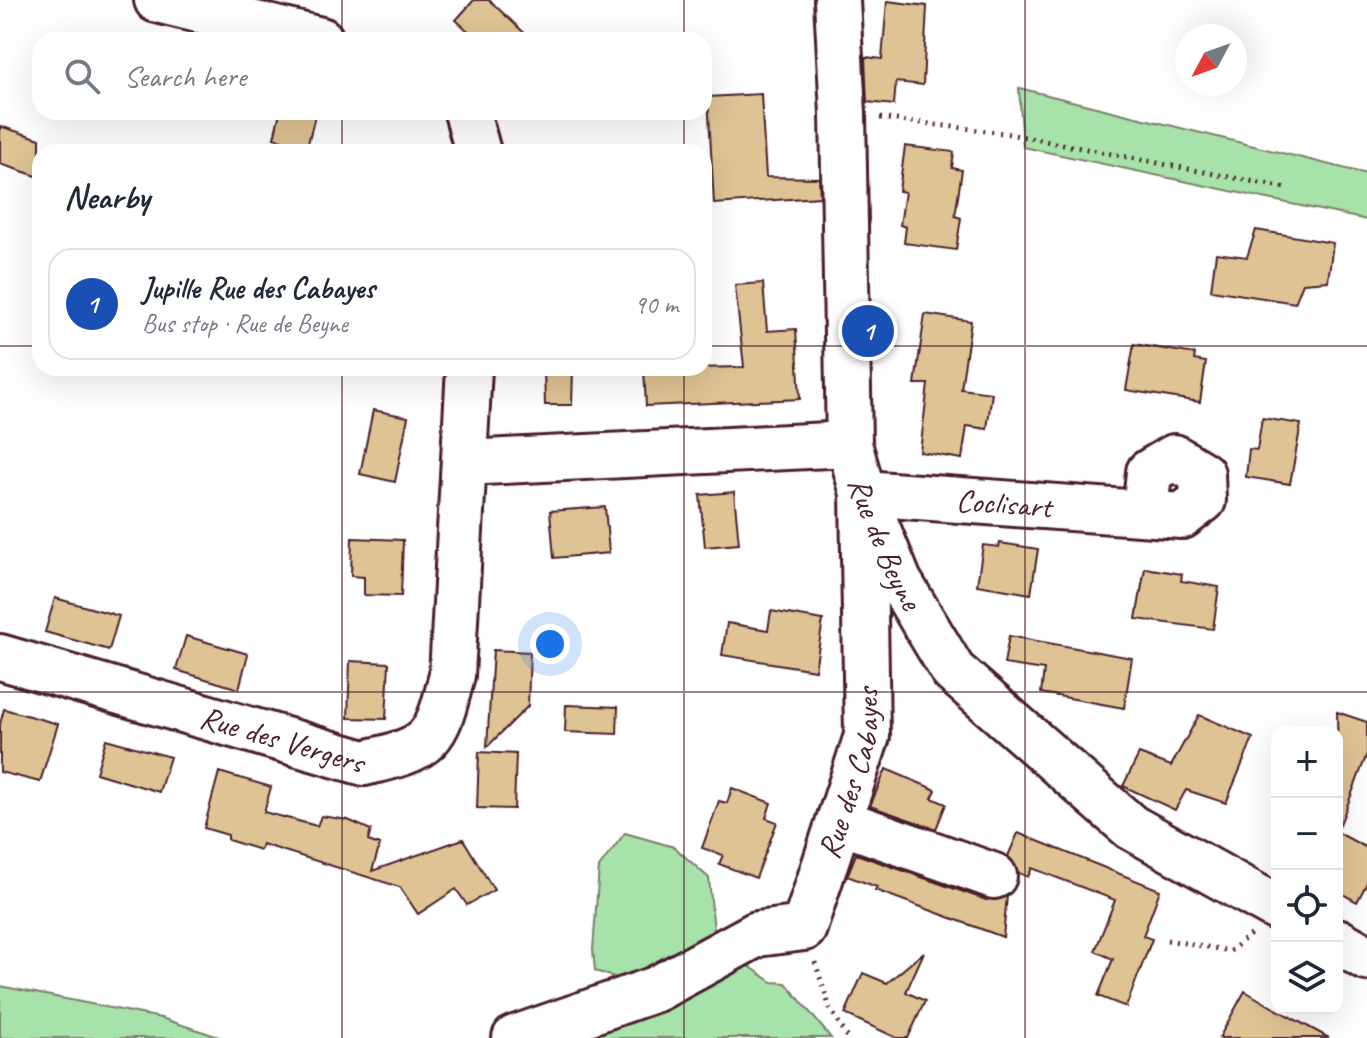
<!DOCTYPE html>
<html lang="en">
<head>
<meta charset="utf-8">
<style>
	:root { --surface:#fff; --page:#f6f6f7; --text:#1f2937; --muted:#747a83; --line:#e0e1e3; --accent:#d1495b }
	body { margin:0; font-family:Caveat,sans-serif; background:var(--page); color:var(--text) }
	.controls { position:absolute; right:24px; bottom:24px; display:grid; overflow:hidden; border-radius:16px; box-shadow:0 8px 32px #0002 }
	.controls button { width:72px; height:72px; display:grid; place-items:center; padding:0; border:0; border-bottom:2px solid var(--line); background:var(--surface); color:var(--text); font:40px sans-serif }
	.compass { position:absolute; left:1175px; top:24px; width:72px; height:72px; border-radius:50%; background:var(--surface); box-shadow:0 8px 32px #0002; rotate:229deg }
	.you { position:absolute; left:550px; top:644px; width:28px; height:28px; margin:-20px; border:6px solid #fff; border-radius:50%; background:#1a73e8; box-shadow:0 0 0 12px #1a73e833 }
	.badge { display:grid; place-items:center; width:52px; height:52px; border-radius:50%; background:var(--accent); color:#fff; font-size:26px; font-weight:700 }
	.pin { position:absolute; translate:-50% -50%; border:4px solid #fff; box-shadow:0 2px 8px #0006 }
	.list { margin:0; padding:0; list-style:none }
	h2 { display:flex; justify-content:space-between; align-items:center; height:104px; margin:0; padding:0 32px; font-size:34px }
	h2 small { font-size:26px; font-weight:400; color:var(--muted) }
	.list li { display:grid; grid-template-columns:52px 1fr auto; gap:24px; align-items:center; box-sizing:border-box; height:112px; margin:0 16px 16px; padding:0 16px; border:2px solid var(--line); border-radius:24px }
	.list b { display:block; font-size:30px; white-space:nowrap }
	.list p { margin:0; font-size:26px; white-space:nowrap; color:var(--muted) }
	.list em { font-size:26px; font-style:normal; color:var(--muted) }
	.icon { flex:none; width:44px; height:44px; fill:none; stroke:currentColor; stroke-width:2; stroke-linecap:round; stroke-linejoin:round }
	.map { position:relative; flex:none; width:1367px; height:1038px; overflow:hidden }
	.search { position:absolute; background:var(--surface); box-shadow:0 8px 32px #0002; left:32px; top:32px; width:680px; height:88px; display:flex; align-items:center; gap:20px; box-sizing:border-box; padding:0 28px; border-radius:24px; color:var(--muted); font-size:30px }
	.panel { position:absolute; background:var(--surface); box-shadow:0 8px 32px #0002; left:32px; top:144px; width:680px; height:232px; border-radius:24px }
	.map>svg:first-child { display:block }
	.green { fill:#a6e2a9; stroke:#78806a; stroke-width:2 }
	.building { fill:#dec494; stroke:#4a1f2b; stroke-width:2 }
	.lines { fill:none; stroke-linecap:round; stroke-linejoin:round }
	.minor-casing { stroke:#4a1f2b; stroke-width:50 }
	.path { stroke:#4a1f2b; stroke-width:5; stroke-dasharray:2 6; stroke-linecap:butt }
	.minor { stroke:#fff; stroke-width:44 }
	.grid { fill:none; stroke:#4a1f2b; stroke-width:2; stroke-opacity:0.55 }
	.labels { text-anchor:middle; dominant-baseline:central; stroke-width:6; stroke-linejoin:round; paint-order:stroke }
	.street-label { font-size:32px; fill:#4a1f2b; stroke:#fff }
</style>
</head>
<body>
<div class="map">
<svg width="1367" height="1038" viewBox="0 0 1367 1038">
	<rect width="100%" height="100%" fill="#fff"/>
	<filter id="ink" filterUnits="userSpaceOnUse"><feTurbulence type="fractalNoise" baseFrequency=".0125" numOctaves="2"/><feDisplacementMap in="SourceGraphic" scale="16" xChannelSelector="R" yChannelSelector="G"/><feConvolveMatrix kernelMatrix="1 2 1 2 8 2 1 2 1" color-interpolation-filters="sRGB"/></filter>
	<g filter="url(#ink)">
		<!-- green -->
		<path class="green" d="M1019,88L1367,174V220L1023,147Z
			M625,833L674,847L709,878L715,942L772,982L786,983L831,1038H560L626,981L595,971L593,950L599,867Z
			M0,986L161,1018L222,1038H0Z"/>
		<!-- building -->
		<path class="building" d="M474,0H489L532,40H478L456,20Z
			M887,1L927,6L923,85L896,82L894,105L867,102L865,57L882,59Z
			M761,94L766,177L819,178L820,197L714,204L708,97Z
			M280,112H316L307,147L274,138Z
			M0,126L40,139V177L0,164Z
			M905,146L954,152L952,168L962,170L955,216L961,218L956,250L904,243L906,227L900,225L905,192L899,191Z
			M1256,230L1333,243L1328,281L1303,283L1295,303L1211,290L1216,253L1247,257Z
			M763,283L767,331L796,329L800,399L646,406L644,369L744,367L735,285Z
			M925,314L971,321L961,389L992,393L987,429L967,426L962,459L920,452L928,384H915Z
			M1134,344L1195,354L1194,360L1206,362L1200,402L1126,390Z
			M544,368H573L572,405H545Z
			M373,410L408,417L395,482L360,474Z
			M1262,418L1301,424L1290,484L1246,477L1249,449L1257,450Z
			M734,492L739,544L705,547L700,495Z
			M605,507L609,553L554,558L550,511Z
			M352,538L403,540L401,596L364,595V577L351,576Z
			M1000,543L1038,549L1031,594L977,585L983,545L999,547Z
			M1145,568L1182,574L1181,581L1219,587L1213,629L1136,619Z
			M55,598L119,616L109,650L45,632Z
			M771,611L823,620L815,670L722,655L727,623L768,630Z
			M186,636L248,654L239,689L176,670Z
			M1009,636L1132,658L1124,708L1041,693L1044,670L1004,664Z
			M493,650L530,652L528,706L487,747Z
			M350,661L389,663L386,719L348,718Z
			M566,705L618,707L617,734L565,732Z
			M4,709L58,724L40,782L0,772V724Z
			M1337,712L1367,722V754L1339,827Z
			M1199,715L1253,738L1226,803L1186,790L1175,810L1123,786L1139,754L1171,766Z
			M106,739L170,757L159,792L96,773Z
			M479,752L516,754L514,809L477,808Z
			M886,769L936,790L932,798L946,804L936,829L870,806Z
			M219,772L271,787L264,812L317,826L321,816L348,820L371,830L368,841L380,845L372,871L463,839L494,890L467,905L456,889L418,914L400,887L262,844L260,850L228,840V835L204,828Z
			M732,788L771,803L766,818L777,822L756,878L719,864L723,855L702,848L719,801L727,803Z
			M1337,832L1367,848V883L1357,902L1337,891Z
			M1018,833L1160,890L1143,936L1152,939L1126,1007L1098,996L1113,959L1095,951L1115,900L1032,868L1028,877L1019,873L1008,856Z
			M856,854L986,900L1007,896L1003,937L875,890L877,887L847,876Z
			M924,952L906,992L925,1001L908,1038H897L845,1014L863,973L887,983Z
			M1245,991L1272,1007L1329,1038H1219Z"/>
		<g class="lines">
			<!-- minor casing -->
			<g class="minor-casing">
				<g id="minor">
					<path d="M157,0L321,40"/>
					<path id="s1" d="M837,0L843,114L849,444L863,493L899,581L953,671L1131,827L1277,908"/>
					<path d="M467,112L478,152"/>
					<path d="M465,463L849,444"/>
					<path id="s2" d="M0,657L364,763C431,748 436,742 452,675L469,368"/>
					<path d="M839,821L994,876"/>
					<path d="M1337,941L1367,958"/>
					<path id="s3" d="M515,1038L656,989L757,934L804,928L867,736L863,493L1182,516L1203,500L1202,474L1174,457L1149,472L1145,513"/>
				</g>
			</g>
			<!-- path -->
			<path class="path" d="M880,118L1004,133L1286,188
				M1167,940L1230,951L1251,934
				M815,962L830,1008L848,1038"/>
			<!-- minor -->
			<use href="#minor" class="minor"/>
		</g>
	</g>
	<!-- grid -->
	<path class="grid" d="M342,0V40M684,0V40M1025,0V1038M342,112V152M684,112V152M0,346H40M704,346H1367M342,368V1038M684,368V1038M0,692H1367"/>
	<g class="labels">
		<!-- street labels -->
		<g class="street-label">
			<text stroke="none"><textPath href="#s3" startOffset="898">Coclisart</textPath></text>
			<text stroke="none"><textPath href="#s1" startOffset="550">Rue de Beyne</textPath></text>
			<text stroke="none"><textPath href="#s2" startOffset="294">Rue des Vergers</textPath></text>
			<text stroke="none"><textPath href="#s3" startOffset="474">Rue des Cabayes</textPath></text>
		</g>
	</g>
</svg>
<div class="controls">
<button>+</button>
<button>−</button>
<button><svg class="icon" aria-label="locate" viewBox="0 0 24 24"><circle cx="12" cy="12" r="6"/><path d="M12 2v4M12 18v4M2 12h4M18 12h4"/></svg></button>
<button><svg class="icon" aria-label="layers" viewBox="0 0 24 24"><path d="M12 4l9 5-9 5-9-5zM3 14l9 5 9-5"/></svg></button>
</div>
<svg class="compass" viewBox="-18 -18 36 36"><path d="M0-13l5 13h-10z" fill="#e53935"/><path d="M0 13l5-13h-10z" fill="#747a83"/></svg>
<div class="you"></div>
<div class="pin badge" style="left:868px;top:331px;background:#1a4fb4">1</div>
<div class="search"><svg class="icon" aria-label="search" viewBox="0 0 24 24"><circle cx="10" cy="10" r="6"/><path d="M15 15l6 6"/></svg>Search here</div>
<section class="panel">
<h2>Nearby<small></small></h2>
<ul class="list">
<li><span class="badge" style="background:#1a4fb4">1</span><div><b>Jupille Rue des Cabayes</b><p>Bus stop · Rue de Beyne</p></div><em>90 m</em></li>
</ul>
</section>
</div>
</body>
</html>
